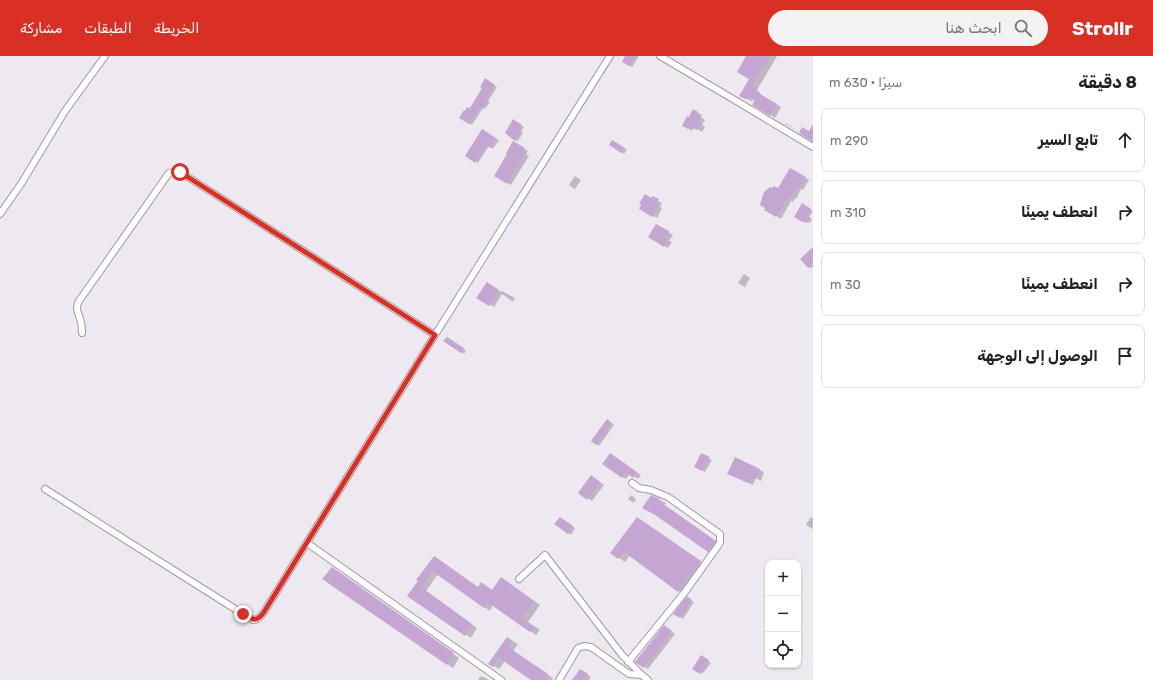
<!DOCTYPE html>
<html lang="ar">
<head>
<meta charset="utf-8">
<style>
	:root { --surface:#fff; --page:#f2f2f2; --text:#222; --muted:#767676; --line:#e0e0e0; --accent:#d93025 }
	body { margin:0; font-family:Rubik,Vazirmatn,sans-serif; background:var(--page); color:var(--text); direction:rtl }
	.controls { position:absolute; right:12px; bottom:12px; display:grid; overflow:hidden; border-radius:8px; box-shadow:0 1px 3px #0004 }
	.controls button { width:36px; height:36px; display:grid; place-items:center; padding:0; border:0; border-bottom:1px solid var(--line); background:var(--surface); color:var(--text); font:20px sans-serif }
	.stop { position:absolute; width:12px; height:12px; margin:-9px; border:3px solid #d93025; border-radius:50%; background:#fff }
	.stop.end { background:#d93025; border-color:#fff; box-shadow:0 1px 4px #0008 }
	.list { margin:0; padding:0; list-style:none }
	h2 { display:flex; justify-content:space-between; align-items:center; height:52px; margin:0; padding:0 16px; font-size:17px }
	h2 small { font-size:13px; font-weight:400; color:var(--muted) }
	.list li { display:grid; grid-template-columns:26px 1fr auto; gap:12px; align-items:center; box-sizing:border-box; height:64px; margin:0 8px 8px; padding:0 8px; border:1px solid var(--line); border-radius:8px }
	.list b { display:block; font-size:15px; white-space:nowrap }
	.list em { font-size:13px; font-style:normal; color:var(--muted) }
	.icon { flex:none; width:22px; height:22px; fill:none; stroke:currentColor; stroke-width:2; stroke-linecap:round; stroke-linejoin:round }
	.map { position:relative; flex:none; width:813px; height:624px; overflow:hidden; direction:ltr }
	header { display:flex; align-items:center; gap:24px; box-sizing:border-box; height:56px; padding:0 20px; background:var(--accent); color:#fff }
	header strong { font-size:19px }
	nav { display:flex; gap:22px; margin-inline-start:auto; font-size:14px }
	.search { width:280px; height:36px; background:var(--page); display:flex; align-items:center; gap:10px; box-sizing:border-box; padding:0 14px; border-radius:22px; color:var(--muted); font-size:15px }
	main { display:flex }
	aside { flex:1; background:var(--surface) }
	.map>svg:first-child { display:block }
	.shadow { fill:#0003 }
	.building { fill:#c5a6d2 }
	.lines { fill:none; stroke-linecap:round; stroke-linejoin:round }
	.street-casing { stroke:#9f99a1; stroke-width:8 }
	.street { stroke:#fff; stroke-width:6 }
	.route { stroke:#d93025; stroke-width:5 }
</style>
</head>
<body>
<header>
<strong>Strollr</strong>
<div class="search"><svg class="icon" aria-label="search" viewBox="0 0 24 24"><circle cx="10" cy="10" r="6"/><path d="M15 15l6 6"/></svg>ابحث هنا</div>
<nav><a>الخريطة</a><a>الطبقات</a><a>مشاركة</a></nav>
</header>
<main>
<aside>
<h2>8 دقيقة<small>سيرًا · 630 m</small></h2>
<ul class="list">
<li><svg class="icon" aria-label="ahead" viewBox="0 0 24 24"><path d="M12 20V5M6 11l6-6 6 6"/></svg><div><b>تابع السير</b></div><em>290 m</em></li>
<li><svg class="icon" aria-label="right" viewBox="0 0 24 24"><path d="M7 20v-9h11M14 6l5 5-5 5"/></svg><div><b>انعطف يمينًا</b></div><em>310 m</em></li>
<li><svg class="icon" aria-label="right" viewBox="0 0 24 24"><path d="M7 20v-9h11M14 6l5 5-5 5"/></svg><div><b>انعطف يمينًا</b></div><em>30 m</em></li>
<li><svg class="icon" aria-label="arrive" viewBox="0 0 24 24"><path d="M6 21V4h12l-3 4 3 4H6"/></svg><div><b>الوصول إلى الوجهة</b></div></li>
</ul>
</aside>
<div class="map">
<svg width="813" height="624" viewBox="0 0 813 624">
	<rect width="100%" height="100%" fill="#eee8f1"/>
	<!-- shadow -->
	<path class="shadow" d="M624,0H639L632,11L623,6L626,1Z
		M748,0H777L757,34L760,37V38L781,51L775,62L753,49L756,44L751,45L741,39L750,23Z
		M485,24L497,31L488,45L490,46L485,53L483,52L472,69L460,61L465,56L470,54L484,32Z
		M694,54L702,59L701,61L705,64L702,69L705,71L702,76L696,72L695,73L694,72L692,75L683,69L689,62Z
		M514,65L524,71L521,76L523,77L518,85L515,84Z
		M785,67L795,73H794L785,68Z
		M482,74L499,84L493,93L489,90L478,107L466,100Z
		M613,85L627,94L624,98L610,89Z
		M514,87L528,95L526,98L529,100L511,129L495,119Z
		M791,113L809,124L803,134L801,133L796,143L795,142L793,146L791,145L781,163L765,153Z
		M575,120L581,124L575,133L569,129Z
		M652,141L662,147L660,151L662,152L657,162L640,153Z
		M802,149L813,155L809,161L812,163L810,167L806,165L805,167L795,160Z
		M656,169L673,179L669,185L672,186L668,192L649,181Z
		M813,192V211L811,212L809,211Z
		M744,218L750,222L745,231L738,227Z
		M492,230L501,236L502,235L515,242L513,246L502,238L494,251L478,241Z
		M449,283L466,295L464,298L461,296Z
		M610,366L614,369L599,390L592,385Z
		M701,399L712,404L705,416L696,411Z
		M614,401L641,419L638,423L630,418L626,423L622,421Z
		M735,402L764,416L761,425L756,422L753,429L733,420Z
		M596,423L604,429L592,445L580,437Z
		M631,439L636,443L634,447L628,443Z
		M651,440L666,447L664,449L721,489L714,499L708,496Z
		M811,461L813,463V473L806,469Z
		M563,464L575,472L571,479L568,477Z
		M643,466L707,510L684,539L630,499L625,506L612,497Z
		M435,501L479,532L493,535L507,526L540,549L528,566L540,574L536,579L493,549L490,555L438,518L426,535L477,572L471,582L408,540Z
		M338,516L459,602L453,612L447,608Z
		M688,542L694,546L683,563L675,557Z
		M668,573L675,578L648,613L645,611Z
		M513,585L518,588L513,595L553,622L552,624H533L505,605L499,613L490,608Z
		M704,602L711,607L704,616L701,618L693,612Z
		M584,616L591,621L589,624H573Z
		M481,620L487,623L488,624H478Z"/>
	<!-- building -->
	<path class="building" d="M625,0H636L629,10L622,6Z
		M746,0H770L752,30L756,33L755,35L777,48L770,60L752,49L757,41L745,43L739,40L749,23L737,16Z
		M485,22L495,29L486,43L488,44L482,53L480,51L469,68L459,62L464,54L465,55L467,51L470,52L482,32L480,31Z
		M693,53L698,56L697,58L701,61L698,66L701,68L697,74L691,71V72L689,71L688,73L682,70L687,60L689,61Z
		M513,63L522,69L519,73L521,75L515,85L505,77Z
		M813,68V86L799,77L802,71L809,75Z
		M482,73L496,82L490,92L486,89L475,107L465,100Z
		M612,84L625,92L621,97L609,89Z
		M513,85L525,92L523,95L526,97L507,128L494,120L507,98L506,97Z
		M790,112L806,121L799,133L797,132L791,141H790L788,144L787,143L776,161L764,154L765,152L760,149L762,142L764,136L770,131L772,132L774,130L778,132Z
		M645,138L651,142L652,140L659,143L656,147L659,149L652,161L639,153L641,149L639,148Z
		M802,147L811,153L807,159L810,161L807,167L803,165L802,166L794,161Z
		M656,168L669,175L666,181L668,183L664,191L648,181Z
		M813,191V207L808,212L800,203Z
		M487,226L499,234L489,250L476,242Z
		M447,281L464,292L461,297L443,285Z
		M607,363L612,367L596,389L591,385Z
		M610,397L637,416L633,422L625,416L622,422L602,408Z
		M701,397L710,401L702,415L694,411Z
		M735,401L760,413L756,423L751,421L748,427L727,418Z
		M591,419L600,426L587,444L578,437Z
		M651,439L660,443L659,445L716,485L708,496L655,459L642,452Z
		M560,461L573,470L568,478L554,468Z
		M637,461L701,505L678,536L624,496L618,503L610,497Z
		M434,500L478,531L481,526L492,534L501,521L534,545L522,562L534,571L530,576L487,546L484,552L432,515L421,531L472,568L465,580L407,540L418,525L416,524Z
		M332,511L454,597L447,609L322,523Z
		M687,540L692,544L680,562L673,558Z
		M664,569L672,575L644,612L635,606Z
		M507,581L513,585L508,591L548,618L545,624H531L499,602L493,611L488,608Z
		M701,599L709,604L702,615L698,617L692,613Z
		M580,613L588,618L584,624H572Z"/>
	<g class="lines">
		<!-- street casing -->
		<g class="street-casing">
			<path id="street" d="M660,0L733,43L813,91
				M0,158L21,128L65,55L105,0
				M82,277C82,274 82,271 81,267C80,259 74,253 79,245L169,117L176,115L180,116L435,279
				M45,433L243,558L253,564L258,563L264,556L435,279L610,0
				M307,487L501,624
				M519,523L545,499L622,599L642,619
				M628,606L685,536L720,487V478L668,441L651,434L639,432L632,427
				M559,624L578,592L584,590L591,591L629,618L642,619L648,624"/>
		</g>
		<!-- street -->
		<use href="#street" class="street"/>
	</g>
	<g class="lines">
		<!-- route -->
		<path class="route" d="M180,116L435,279L264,556C256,567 254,564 243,558"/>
	</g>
</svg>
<div class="controls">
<button>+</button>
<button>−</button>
<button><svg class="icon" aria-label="locate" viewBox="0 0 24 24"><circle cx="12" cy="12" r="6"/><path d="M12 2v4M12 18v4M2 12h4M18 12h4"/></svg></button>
</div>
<div class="stop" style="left:180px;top:116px"></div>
<div class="stop end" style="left:243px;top:558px"></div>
</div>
</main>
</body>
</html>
